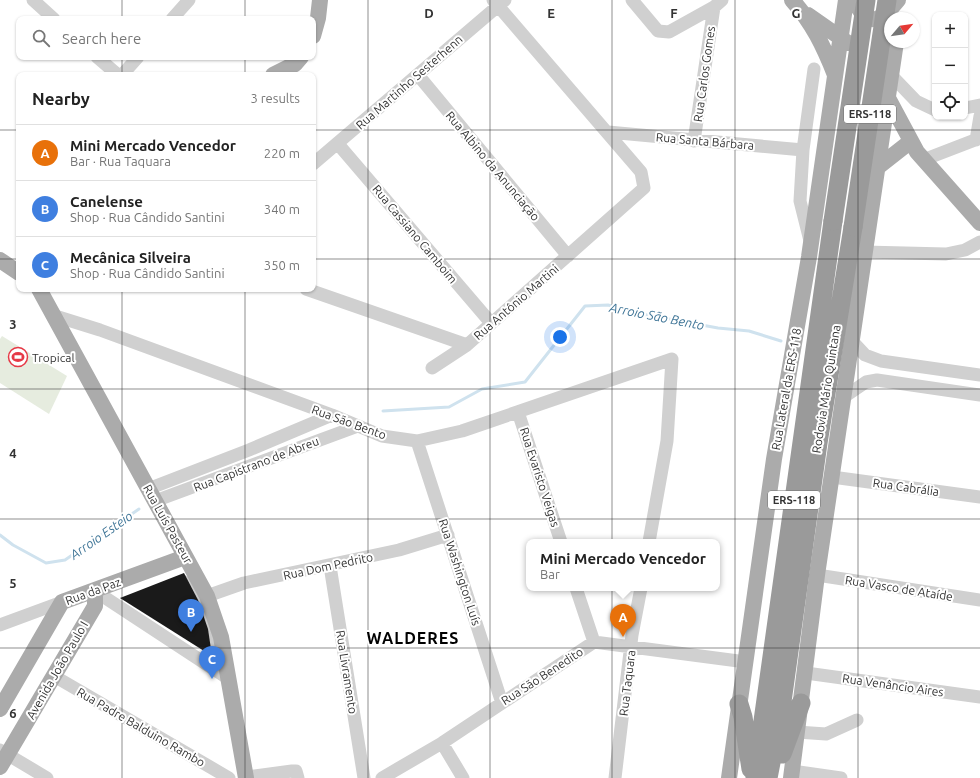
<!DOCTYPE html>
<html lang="en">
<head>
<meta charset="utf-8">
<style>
	:root { --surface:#fff; --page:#f6f6f6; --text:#222; --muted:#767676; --line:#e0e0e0; --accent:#7c3aed }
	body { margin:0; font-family:Ubuntu,sans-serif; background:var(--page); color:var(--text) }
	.controls { position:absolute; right:12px; top:12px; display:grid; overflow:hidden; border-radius:8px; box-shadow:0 1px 3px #0004 }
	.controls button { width:36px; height:36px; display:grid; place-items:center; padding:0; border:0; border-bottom:1px solid var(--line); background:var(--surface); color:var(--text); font:20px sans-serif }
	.compass { position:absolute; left:884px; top:12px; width:36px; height:36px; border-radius:50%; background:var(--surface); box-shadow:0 1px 3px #0004; rotate:61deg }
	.you { position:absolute; left:560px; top:337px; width:14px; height:14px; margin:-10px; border:3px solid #fff; border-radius:50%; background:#1a73e8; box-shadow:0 0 0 6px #1a73e833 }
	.badge { display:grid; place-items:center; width:26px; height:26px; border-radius:50%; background:var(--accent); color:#fff; font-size:13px; font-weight:700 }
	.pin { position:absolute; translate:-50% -33px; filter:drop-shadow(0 1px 2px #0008) }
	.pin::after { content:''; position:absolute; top:21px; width:14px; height:12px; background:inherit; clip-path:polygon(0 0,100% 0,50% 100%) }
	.popup { position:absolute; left:526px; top:539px; width:194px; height:52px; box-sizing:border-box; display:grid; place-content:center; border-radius:8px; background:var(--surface); filter:drop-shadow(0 1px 3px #0005); font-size:13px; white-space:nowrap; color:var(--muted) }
	.popup b { font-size:15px; color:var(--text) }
	.popup::after { content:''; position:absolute; left:50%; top:100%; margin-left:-8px; border:8px solid transparent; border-top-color:var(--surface) }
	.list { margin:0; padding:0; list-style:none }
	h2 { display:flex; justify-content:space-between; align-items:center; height:52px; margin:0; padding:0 16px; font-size:17px }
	h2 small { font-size:13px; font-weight:400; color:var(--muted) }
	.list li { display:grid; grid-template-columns:26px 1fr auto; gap:12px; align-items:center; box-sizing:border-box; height:56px; padding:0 16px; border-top:1px solid var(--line) }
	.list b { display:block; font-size:15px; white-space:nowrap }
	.list p { margin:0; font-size:13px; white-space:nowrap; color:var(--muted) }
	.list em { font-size:13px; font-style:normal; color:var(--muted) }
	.icon { flex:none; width:22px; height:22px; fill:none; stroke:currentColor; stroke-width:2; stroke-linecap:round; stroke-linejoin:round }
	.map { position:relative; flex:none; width:980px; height:778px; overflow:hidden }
	.search { position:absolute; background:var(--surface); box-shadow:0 1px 3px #0004; left:16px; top:16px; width:300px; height:44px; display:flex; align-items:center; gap:10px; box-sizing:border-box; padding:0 14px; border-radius:8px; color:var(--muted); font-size:15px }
	.panel { position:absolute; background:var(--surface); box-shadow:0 1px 3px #0004; left:16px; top:72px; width:300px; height:220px; border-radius:8px }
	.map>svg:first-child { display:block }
	.green { fill:#e6ecdf }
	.shadow { fill:#0003 }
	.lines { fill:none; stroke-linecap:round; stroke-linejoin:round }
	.stream { stroke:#cfe2ee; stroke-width:3 }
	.building { fill:#1a1a1a }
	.minor { stroke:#d0d0d0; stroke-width:13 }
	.major { stroke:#ababab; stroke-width:16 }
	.highway { stroke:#9a9a9a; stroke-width:19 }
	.highway-bridge { stroke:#9a9a9a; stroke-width:19 }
	.grid { fill:none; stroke:#333; stroke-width:1; stroke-opacity:0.55 }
	.labels { text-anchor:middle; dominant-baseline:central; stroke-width:4; stroke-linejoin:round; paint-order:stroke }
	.shield { fill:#fff; stroke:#707070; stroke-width:1 }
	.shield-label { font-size:11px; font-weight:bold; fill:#333 }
	.street-label { font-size:12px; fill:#333; stroke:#fff }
	.poi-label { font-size:12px; fill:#333; stroke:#fff; text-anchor:start }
	.water-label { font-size:13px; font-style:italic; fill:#3f7597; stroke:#fff }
	.district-label { font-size:16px; font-weight:bold; letter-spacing:1px; fill:#000; stroke:#fff }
	.grid-label { font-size:13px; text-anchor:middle; font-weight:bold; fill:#333; stroke:#fff; stroke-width:4; stroke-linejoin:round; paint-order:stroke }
</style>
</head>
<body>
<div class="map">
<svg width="980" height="778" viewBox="0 0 980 778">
	<rect width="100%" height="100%" fill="#fff"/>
	<!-- green -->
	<path class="green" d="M2,336L67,376L49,414L0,383V339Z"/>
	<!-- shadow -->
	<path class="shadow" d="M183,574L190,578L205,604L214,633L218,658L122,598Z"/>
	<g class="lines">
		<!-- stream -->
		<path class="stream" d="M383,411L449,407L482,389L525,382L585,306L608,305L636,313L718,328L749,331L781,341
			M0,535L13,545L46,563L65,560L139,509"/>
	</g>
	<!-- building -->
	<path class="building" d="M184,573L198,600L208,629L212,656L120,598Z"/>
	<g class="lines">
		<!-- minor -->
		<path class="minor" d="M33,0L54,19
			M632,0L658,31L669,32L714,7L722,0
			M172,19L189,0
			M97,57L118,75
			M122,75L138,57
			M418,75L568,256
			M891,75L916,101L935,110
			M965,108L980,105
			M608,132L803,150
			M976,140L980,116
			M694,141L714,7
			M338,144L491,323
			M923,160L980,138
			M313,164L505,0
			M810,241L800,201L803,150L814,69
			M864,252L946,254L965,250L980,242
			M306,289L467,345
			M52,315L100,330L332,415L382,436L417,441L462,431L672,359L667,441L649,542
			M852,341L865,355L881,361L980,375
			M432,368L467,345L644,188L641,172L493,0
			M844,397L866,382L877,380L980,395
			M518,412L561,542
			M417,441L502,703
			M832,477L980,497
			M148,489L249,450L332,415
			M155,501L358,426
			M330,566L364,778
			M817,575L980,600
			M576,588L594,642
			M95,591L229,679
			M207,596L244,583L399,550L448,535
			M0,625L62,602
			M806,673L980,697
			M54,676L229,778
			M797,732L826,734L857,720
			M442,743L463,778
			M0,750L47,778
			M792,771L841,778
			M246,777L292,771H296L298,778
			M382,778L442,743L594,642L746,662
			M615,778L632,635L641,588"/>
		<!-- major -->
		<path class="major" d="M792,0C812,22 824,47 835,75
			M858,7C871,31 886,15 898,0
			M808,15L848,43
			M313,36L318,18L320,0
			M273,75L295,64L301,57
			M888,98L917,152L980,223
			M878,167L906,145
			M0,260L19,273
			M39,289L207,596L221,637L246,778
			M0,709L62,602L185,557
			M0,767L95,606V591
			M729,778L774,459L809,257L846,0
			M791,778L817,575L896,42"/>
		<!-- highway -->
		<path class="highway" d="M739,704L743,717L751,769
			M782,754L801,703
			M755,778L833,221
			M768,778L780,716L818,443L853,227"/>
		<!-- highway-bridge -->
		<path class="highway-bridge" d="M833,221L866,0
			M853,227L887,0"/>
	</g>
	<!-- grid -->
	<path class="grid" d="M122,0V19M245,0V19M368,0V778M490,0V778M612,0V778M735,0V778M858,0V778M122,57V75M245,57V75M0,130H19M313,130H980M0,259H19M313,259H980M122,289V778M245,289V778M0,389H980M0,519H980M0,648H980"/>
	<!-- icons -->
	<defs>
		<g id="stadium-ring" transform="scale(1)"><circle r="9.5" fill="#fff" stroke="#e63946" stroke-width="1.5"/><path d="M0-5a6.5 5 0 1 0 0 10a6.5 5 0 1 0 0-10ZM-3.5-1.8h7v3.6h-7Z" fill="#e63946"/></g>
	</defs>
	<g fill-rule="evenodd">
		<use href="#stadium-ring" x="18" y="357"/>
	</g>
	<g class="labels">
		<!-- shield labels -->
		<g class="shield">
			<rect x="844" y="105" width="52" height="18" rx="3"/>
			<rect x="768" y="491" width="52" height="18" rx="3"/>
		</g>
		<g class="shield-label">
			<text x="870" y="114">ERS-118</text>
			<text x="794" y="500">ERS-118</text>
		</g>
		<!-- street labels -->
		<g class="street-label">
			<text transform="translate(704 74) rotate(-82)">Rua Carlos Gomes</text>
			<text transform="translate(409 82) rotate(-41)">Rua Martinho Sesterhenn</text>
			<text transform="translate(705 141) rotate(5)">Rua Santa Bárbara</text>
			<text transform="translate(493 166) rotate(50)">Rua Albino da Anunciação</text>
			<text transform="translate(415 234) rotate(50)">Rua Cassiano Camboim</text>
			<text transform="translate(516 302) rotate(-41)">Rua Antônio Martini</text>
			<text transform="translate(786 389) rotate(-80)">Rua Lateral da ERS-118</text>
			<text transform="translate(826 389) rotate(-81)">Rodovia Mário Quintana</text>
			<text transform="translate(349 422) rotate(20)">Rua São Bento</text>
			<text transform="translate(256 464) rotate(-21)">Rua Capistrano de Abreu</text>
			<text transform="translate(540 477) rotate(72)">Rua Evaristo Veigas</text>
			<text transform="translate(906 487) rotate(8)">Rua Cabrália</text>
			<text transform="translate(168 524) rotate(61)">Rua Luís Pasteur</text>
			<text transform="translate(328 566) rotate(-12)">Rua Dom Pedrito</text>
			<text transform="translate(460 572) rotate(72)">Rua Washington Luís</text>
			<text transform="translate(899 588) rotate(9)">Rua Vasco de Ataíde</text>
			<text transform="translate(93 591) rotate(-20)">Rua da Paz</text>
			<text transform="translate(57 670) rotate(-60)">Avenida João Paulo I</text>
			<text transform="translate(347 672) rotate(81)">Rua Livramento</text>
			<text transform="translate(542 676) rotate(-33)">Rua São Benedito</text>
			<text transform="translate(627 683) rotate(-83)">Rua Taquara</text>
			<text transform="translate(893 685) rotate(8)">Rua Venâncio Aires</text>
			<text transform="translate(141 727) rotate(30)">Rua Padre Balduino Rambo</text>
		</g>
		<!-- poi labels -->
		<g class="poi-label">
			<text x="32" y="357">Tropical</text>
		</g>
		<!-- water labels -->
		<g class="water-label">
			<text transform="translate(657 316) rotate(11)">Arroio São Bento</text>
			<text transform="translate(101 535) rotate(-35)">Arroio Esteio</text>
		</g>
		<!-- district labels -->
		<g class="district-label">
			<text x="413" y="638">WALDERES</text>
		</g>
	</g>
	<g class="grid-label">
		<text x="429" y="18">D</text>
		<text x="551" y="18">E</text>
		<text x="674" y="18">F</text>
		<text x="796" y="18">G</text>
		<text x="13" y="329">3</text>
		<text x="13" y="458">4</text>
		<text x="13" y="588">5</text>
		<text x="13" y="718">6</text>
	</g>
</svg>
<div class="controls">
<button>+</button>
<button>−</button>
<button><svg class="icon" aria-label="locate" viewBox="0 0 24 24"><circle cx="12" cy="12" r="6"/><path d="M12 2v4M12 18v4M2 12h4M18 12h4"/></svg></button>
</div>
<svg class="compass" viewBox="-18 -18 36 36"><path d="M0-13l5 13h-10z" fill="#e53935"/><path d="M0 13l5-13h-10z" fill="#767676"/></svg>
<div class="you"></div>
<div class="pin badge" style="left:623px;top:637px;background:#e8710a">A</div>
<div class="popup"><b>Mini Mercado Vencedor</b>Bar</div>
<div class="pin badge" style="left:191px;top:632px;background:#3f7fe0">B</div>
<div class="pin badge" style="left:212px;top:679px;background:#3f7fe0">C</div>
<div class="search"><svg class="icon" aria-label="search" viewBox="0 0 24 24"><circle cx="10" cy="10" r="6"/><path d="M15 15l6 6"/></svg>Search here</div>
<section class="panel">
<h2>Nearby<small>3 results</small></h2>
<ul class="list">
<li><span class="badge" style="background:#e8710a">A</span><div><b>Mini Mercado Vencedor</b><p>Bar · Rua Taquara</p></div><em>220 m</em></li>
<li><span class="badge" style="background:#3f7fe0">B</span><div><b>Canelense</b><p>Shop · Rua Cândido Santini</p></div><em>340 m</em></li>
<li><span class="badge" style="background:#3f7fe0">C</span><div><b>Mecânica Silveira</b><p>Shop · Rua Cândido Santini</p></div><em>350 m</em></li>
</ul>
</section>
</div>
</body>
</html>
